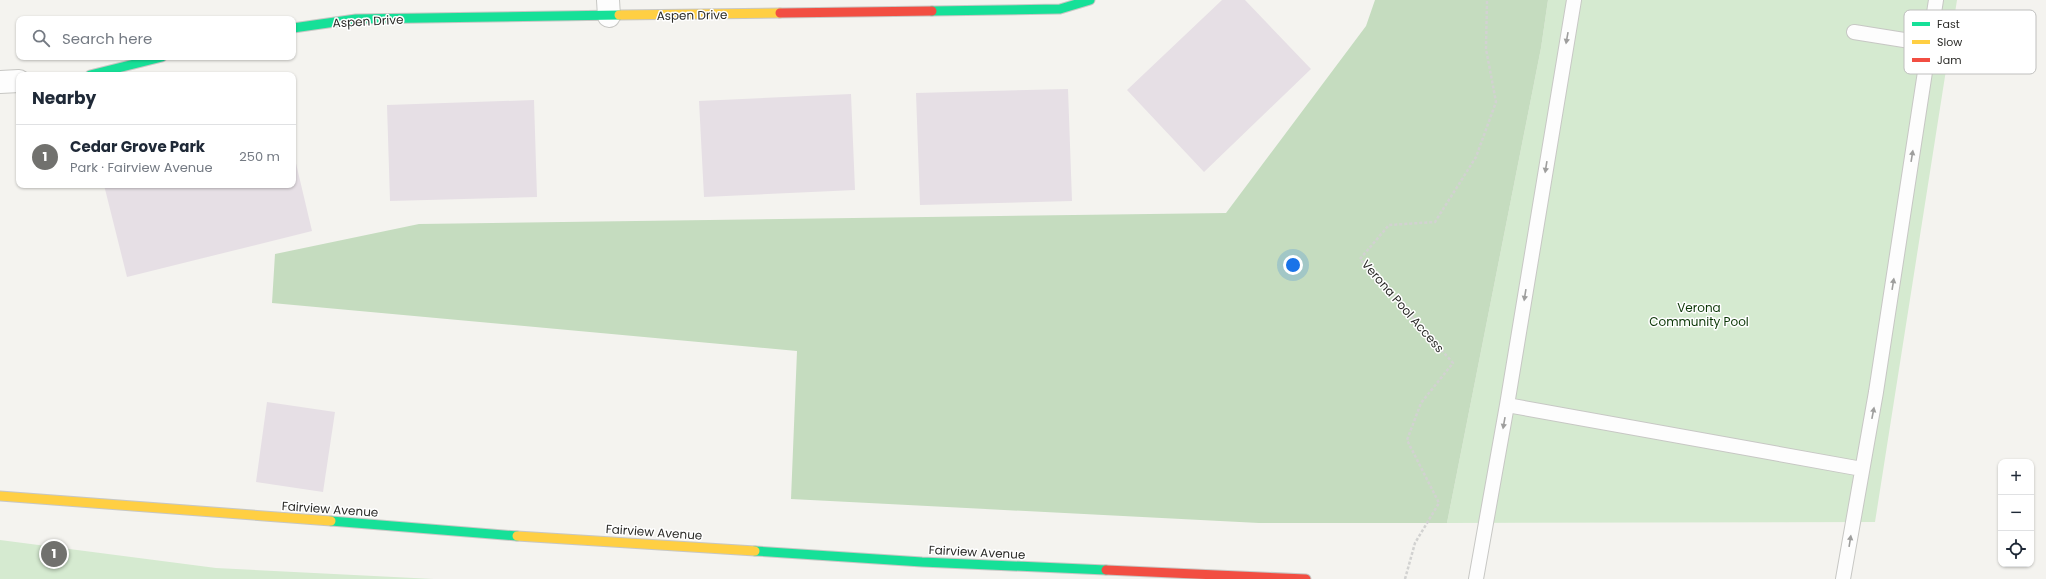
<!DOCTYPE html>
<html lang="en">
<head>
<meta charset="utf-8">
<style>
	:root { --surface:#fff; --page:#f2f2f3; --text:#1f2937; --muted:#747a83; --line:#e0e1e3; --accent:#71716e }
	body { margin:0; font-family:Poppins,sans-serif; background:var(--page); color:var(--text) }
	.controls { position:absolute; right:12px; bottom:12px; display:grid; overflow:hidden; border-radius:8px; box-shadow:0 1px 3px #0004 }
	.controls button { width:36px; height:36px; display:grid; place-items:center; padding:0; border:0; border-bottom:1px solid var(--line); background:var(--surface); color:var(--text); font:20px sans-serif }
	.you { position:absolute; left:1293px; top:265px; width:14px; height:14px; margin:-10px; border:3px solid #fff; border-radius:50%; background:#1a73e8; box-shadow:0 0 0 6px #1a73e833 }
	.badge { display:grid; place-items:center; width:26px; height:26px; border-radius:50%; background:var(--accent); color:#fff; font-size:13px; font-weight:700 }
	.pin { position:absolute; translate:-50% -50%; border:2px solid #fff; box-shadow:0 1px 4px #0006 }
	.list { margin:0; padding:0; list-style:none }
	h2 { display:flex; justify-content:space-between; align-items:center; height:52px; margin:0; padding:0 16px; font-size:17px }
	h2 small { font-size:13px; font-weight:400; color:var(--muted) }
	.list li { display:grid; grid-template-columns:26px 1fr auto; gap:12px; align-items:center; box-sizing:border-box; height:64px; padding:0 16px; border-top:1px solid var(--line) }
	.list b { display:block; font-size:15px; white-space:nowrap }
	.list p { margin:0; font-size:13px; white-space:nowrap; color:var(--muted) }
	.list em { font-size:13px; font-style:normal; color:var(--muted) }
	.icon { flex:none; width:22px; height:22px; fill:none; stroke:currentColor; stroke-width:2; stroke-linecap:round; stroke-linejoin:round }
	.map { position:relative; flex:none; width:2046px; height:579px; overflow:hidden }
	.search { position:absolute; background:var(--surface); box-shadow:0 1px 3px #0004; left:16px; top:16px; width:280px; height:44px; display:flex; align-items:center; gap:10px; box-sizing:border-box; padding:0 14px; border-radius:8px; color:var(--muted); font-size:15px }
	.panel { position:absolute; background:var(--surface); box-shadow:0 1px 3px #0004; left:16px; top:72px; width:280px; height:116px; border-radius:8px }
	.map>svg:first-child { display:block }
	.green { fill:#d5ead0 }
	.forest { fill:#c5dcbf }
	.building { fill:#e6dfe5 }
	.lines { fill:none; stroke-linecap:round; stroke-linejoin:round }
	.lane-casing { stroke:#c7c7c4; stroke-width:16 }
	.street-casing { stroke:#c7c7c4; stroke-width:24 }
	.fast-casing { stroke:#c7c7c4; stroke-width:11 }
	.slow-casing { stroke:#c7c7c4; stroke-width:11 }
	.jam-casing { stroke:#c7c7c4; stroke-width:11 }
	.path { stroke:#d2d2d1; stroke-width:2.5; stroke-dasharray:3 2; stroke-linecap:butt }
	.lane { stroke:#fdfdfd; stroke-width:14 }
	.street { stroke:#fdfdfd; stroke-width:22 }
	.fast { stroke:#16e098; stroke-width:9 }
	.slow { stroke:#ffcf43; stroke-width:9 }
	.jam { stroke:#f24e42; stroke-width:9 }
	.oneway { fill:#9e9e9d }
	.labels { text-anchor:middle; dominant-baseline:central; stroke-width:3; stroke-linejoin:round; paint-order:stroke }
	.street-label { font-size:12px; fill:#2b2b28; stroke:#fff }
	.park-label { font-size:12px; fill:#0b3706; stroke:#fff }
	.key { fill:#fff; stroke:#bfbfbe; stroke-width:1 }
	.key-label { font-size:11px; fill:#2b2b28 }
</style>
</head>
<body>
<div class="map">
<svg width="2046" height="579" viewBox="0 0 2046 579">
	<rect width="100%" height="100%" fill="#f4f3ef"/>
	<!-- green -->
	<path class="green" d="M1548,0H1957L1875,522L1447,523L1541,48Z
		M0,540L216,568L434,579H0Z"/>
	<!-- forest -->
	<path class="forest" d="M1375,0H1548L1541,48L1447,523H1259L791,499L797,351L272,303L275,254L419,224L1226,213L1366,26Z"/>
	<!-- building -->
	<path class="building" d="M1222,0H1245L1311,69L1204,172L1127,90Z
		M1068,89L1072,201L920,205L916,93Z
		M851,94L855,190L704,197L699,101Z
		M534,100L537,197L390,201L387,105Z
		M294,155L312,231L127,277L104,185H293Z
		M267,402L335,412L323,492L256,482Z"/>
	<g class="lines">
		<!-- lane casing -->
		<g class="lane-casing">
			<path id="lane" d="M1854,32L1929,44
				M1507,405L1862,469
				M1476,579L1507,405L1574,0
				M1843,579L1876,392L1936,0"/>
		</g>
		<!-- street casing -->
		<g class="street-casing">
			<path id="street" d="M608,0L609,16
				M0,82L19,81"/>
		</g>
		<!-- fast casing -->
		<g class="fast-casing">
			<path id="fast" d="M932,11L1060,9L1090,0
				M293,28L356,19L619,15
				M90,75L162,57
				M331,521L517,536
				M755,551L922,562L1106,570"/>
		</g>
		<!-- slow casing -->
		<g class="slow-casing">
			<path id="slow" d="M619,15L780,13
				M0,496L331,521
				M517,536L755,551"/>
		</g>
		<!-- jam casing -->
		<g class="jam-casing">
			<path id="jam" d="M780,13L932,11
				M1106,570L1306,579"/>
		</g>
		<!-- path -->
		<path class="path" d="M1405,579L1415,543L1439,503L1407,440L1421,403L1453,363L1360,259L1389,225L1435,222L1476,157L1496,102L1486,49L1487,0"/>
		<!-- lane -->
		<use href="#lane" class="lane"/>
		<!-- street -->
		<use href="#street" class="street"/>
		<!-- fast -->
		<use href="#fast" class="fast"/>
		<!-- slow -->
		<use href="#slow" class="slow"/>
		<!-- jam -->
		<use href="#jam" class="jam"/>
	</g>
	<!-- one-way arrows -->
	<defs><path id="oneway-solid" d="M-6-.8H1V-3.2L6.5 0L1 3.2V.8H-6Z"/></defs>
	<g class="oneway">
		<use href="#oneway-solid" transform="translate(1567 38) rotate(100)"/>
		<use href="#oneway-solid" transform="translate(1912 156) rotate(-81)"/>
		<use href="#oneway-solid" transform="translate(1546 167) rotate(99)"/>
		<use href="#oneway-solid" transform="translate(1893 284) rotate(-81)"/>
		<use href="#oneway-solid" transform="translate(1525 295) rotate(99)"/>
		<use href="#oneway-solid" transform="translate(1873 413) rotate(-79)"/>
		<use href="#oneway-solid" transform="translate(1504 423) rotate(100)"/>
		<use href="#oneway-solid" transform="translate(1850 541) rotate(-81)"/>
	</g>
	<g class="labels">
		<!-- street labels -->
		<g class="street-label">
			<text transform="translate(692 15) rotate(-1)">Aspen Drive</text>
			<text transform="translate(368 21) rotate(-3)">Aspen Drive</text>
			<text transform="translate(1403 306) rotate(49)">Verona Pool Access</text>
			<text transform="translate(330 509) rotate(4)">Fairview Avenue</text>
			<text transform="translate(654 532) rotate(4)">Fairview Avenue</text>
			<text transform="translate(977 552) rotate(3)">Fairview Avenue</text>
		</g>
		<!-- park labels -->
		<g class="park-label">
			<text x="1699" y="307">Verona<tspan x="1699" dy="14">Community Pool</tspan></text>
		</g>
	</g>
	<!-- legend -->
	<rect x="1904" y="10" width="132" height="64" rx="6" class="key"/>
	<rect x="1912" y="22" width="18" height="4" fill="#16e098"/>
	<rect x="1912" y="40" width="18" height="4" fill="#ffcf43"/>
	<rect x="1912" y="58" width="18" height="4" fill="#f24e42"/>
	<g class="key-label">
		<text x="1937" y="28">Fast</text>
		<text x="1937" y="46">Slow</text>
		<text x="1937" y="64">Jam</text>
	</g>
</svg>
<div class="controls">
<button>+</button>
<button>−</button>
<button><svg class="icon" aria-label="locate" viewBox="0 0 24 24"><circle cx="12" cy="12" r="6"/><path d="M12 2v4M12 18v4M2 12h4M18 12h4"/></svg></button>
</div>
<div class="you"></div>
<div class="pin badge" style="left:54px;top:554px">1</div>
<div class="search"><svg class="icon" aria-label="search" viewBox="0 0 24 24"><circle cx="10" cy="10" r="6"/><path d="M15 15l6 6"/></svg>Search here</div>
<section class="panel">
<h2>Nearby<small></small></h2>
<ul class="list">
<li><span class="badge">1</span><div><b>Cedar Grove Park</b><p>Park · Fairview Avenue</p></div><em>250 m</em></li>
</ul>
</section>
</div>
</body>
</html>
